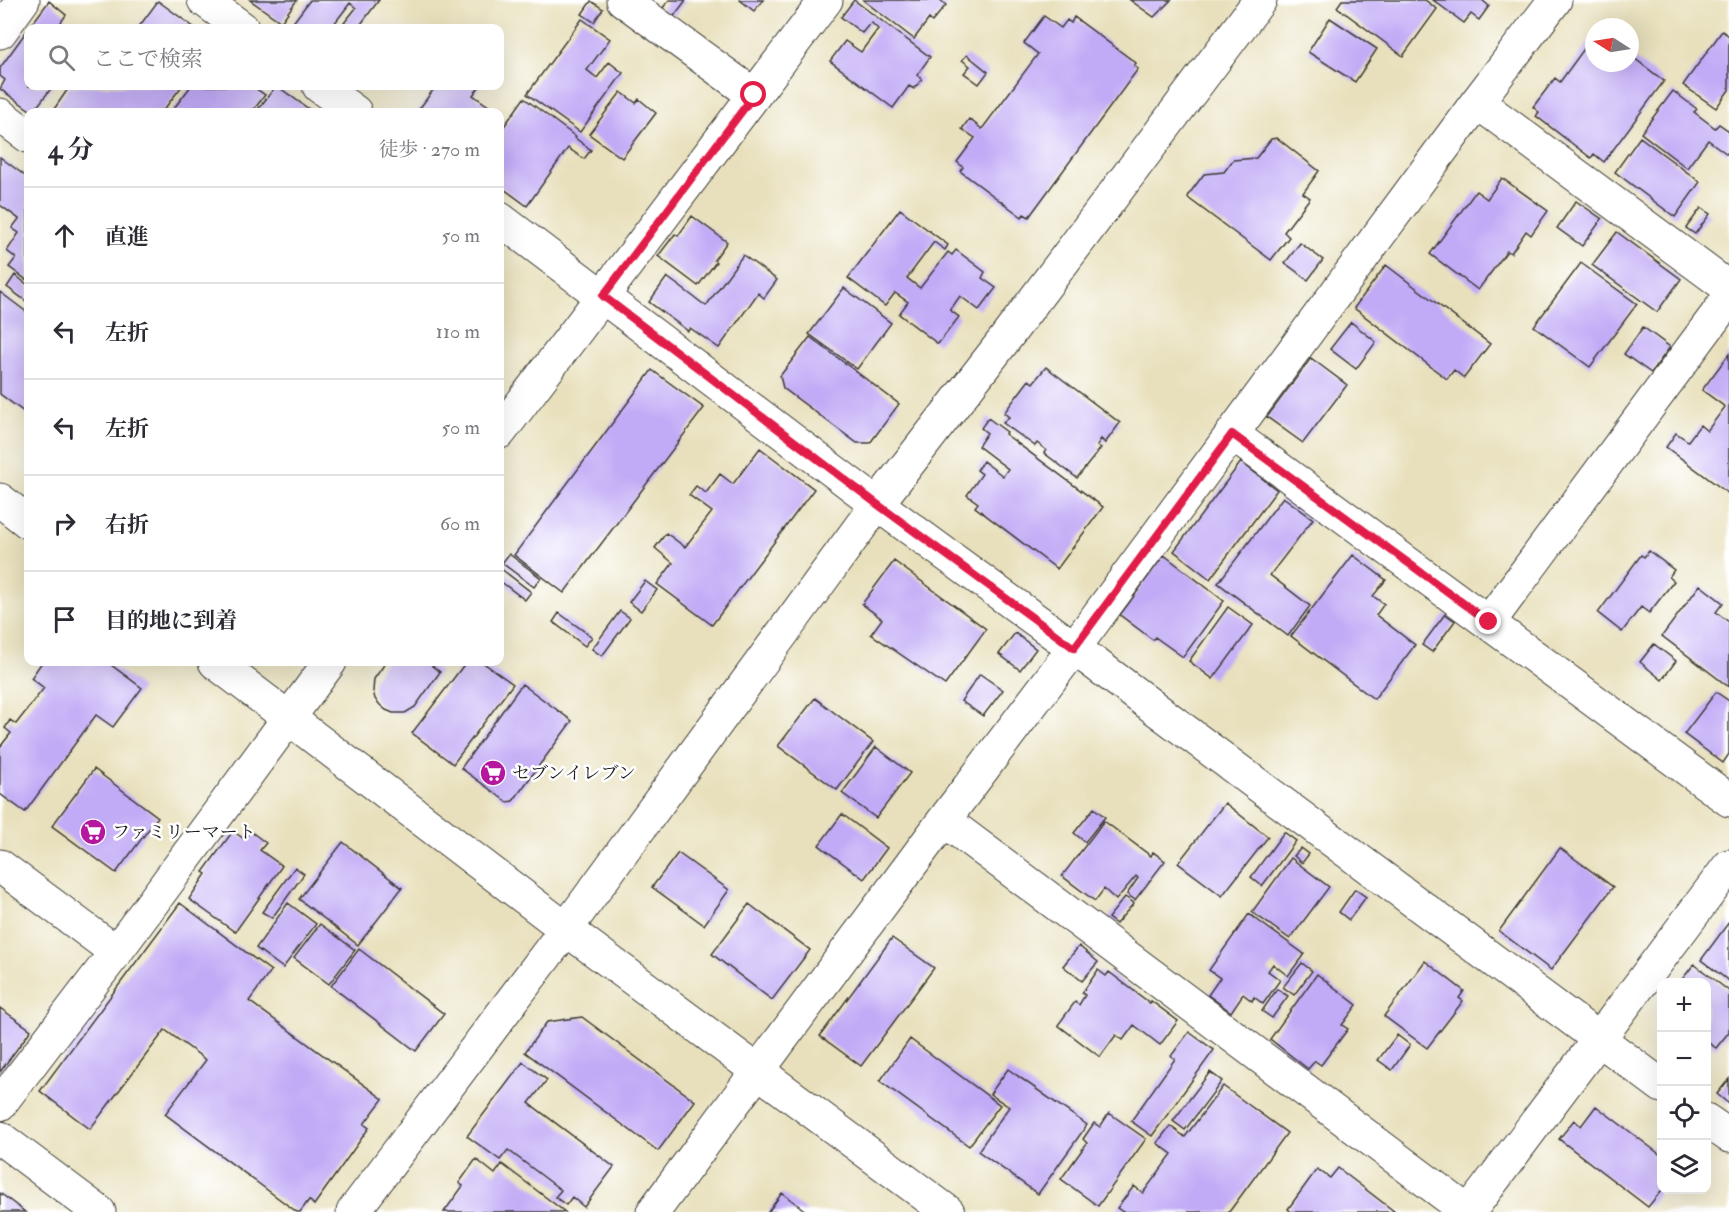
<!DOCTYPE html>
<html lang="ja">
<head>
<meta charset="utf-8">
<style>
	:root { --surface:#fff; --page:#f7f7f7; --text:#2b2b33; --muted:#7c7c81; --line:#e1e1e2 }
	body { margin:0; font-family:"IM FELL Double Pica","Noto Serif JP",serif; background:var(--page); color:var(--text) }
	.controls { position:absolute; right:18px; bottom:18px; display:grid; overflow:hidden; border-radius:12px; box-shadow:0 6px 24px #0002 }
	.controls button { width:54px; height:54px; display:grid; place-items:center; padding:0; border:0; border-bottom:2px solid var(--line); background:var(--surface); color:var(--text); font:30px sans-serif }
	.compass { position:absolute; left:1585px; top:18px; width:54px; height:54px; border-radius:50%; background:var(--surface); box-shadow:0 6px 24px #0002; rotate:282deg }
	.stop { position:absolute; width:18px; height:18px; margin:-14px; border:4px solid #e11d48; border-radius:50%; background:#fff }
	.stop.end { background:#e11d48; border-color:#fff; box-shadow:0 2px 6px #0008 }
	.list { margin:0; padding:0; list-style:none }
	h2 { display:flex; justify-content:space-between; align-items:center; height:78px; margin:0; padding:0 24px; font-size:26px }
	h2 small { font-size:20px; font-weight:400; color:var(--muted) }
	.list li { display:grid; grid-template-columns:39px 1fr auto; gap:18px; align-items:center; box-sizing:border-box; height:96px; padding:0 24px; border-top:2px solid var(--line) }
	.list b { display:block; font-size:22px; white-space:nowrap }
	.list em { font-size:20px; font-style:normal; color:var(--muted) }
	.icon { flex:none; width:33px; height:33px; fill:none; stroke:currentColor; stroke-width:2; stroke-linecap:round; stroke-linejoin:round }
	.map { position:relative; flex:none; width:1729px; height:1212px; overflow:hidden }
	.search { position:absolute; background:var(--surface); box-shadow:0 6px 24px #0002; left:24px; top:24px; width:480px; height:66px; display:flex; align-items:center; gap:15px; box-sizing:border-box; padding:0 21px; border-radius:12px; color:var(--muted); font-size:22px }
	.panel { position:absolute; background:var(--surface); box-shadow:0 6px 24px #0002; left:24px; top:108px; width:480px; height:558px; border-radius:12px }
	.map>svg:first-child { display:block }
	.building { fill:#c1aaf6 }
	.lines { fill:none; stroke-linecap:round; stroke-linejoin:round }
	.minor-casing { stroke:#3b3934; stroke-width:35 }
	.minor { stroke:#fff; stroke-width:33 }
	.route { stroke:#e11d48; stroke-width:8 }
	.labels { text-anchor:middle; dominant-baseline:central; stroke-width:5; stroke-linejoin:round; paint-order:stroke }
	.poi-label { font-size:18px; fill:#1c1c1c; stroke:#fff; text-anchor:start }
</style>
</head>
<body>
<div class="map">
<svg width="1729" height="1212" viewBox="0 0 1729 1212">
	<rect width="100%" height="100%" fill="#fff"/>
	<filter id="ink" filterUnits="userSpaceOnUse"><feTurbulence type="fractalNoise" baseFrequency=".0167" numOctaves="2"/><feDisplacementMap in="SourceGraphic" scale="12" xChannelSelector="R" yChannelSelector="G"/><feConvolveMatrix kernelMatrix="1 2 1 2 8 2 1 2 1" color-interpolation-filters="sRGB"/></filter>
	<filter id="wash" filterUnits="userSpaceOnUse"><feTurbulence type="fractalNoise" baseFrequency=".008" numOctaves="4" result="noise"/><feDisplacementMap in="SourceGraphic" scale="24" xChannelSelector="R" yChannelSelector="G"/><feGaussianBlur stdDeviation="1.35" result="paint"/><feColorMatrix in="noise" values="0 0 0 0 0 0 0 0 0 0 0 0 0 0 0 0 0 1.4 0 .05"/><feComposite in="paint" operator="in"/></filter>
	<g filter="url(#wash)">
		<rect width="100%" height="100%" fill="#e8e0bc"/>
		<g id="blocks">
			<!-- building -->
			<path class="building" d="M250,0H297L281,22Z
				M310,0H379L358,28H352L344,23L356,8L350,3L331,28H289Z
				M669,0H686L674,16L662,9Z
				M740,0H763L754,11Z
				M854,0L930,57L917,75L922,79L914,89L909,86L893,108L830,61L845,41L861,52L878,29L871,22L862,33L841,17Z
				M863,0H940L946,5L932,22L929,19L914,39Z
				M1130,0H1171L1154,17Z
				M1342,0H1425L1437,9L1403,56L1337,7Z
				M1433,0H1482L1489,6L1479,20L1471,14L1464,23Z
				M49,1L66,15L57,28H29Z
				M158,1L195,28H138Z
				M591,1L603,9L594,22L582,14Z
				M1044,16L1061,28L1067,20L1071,23L1074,17L1136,63L1134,66L1138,69L1029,217L1024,214L1022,217L960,171L963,167L957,162L975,138L962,129L969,119L982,129L1038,54L1024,43Z
				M1330,18L1377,49L1355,82L1308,52Z
				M582,19L610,39L587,70L597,78L609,62L623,73L580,132L527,94Z
				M28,29V86H53L33,112L0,89L5,80L0,76V68Z
				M1722,31L1729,36V90L1716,108L1683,85Z
				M1594,35V63H1630V55L1664,81L1604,162L1594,154L1591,158L1536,116L1539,112L1533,107L1555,78L1560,82Z
				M967,55L988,72L979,84L964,73L970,66L962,60Z
				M70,86H182L162,112H52Z
				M191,86H252L265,95L252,112H171Z
				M276,86H277L313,112H256Z
				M436,86H480L473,95L497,112H417Z
				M1673,91L1697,109L1694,112L1715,128L1719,124L1729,131V151L1727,154L1708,140L1687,168L1641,133Z
				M621,92L636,103L639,99L656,113L622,158L589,134Z
				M524,98L576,137L575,138L591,150L584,159L568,148L527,206L500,186V132Z
				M1640,137L1700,182L1675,217L1615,172Z
				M1277,138L1319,171L1303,193L1310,198L1284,232L1289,237L1271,260L1188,198L1189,194L1204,174L1224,172L1233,160L1256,158L1271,139Z
				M0,157L28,178V281L9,267L16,258L7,251L19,233L12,228L19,219L0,205Z
				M1502,178L1548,211L1531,235L1526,231L1511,253L1507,251L1478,290L1430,254L1476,191L1487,199Z
				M1576,201L1602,219L1582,246L1557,228Z
				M1701,208L1710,214L1695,234L1686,228Z
				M900,209L948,245L945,250L934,242L907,278L920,288L948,252L952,255L956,250L985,272L982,278L996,288L979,310L960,296L950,310L959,317L938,344L899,314L908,302L895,293L885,306L848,278Z
				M692,216L727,242L714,260L716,262L698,286L658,256L675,234L678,236Z
				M1617,232L1681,279L1657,312L1592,265Z
				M1300,243L1323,260L1308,280L1285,263Z
				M743,255L777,280L764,298L758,293L719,348L690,328L688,331L649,302L667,277L706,306Z
				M1581,263L1637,304L1590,367L1534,326Z
				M1386,265L1490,344L1464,378L1454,370L1447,379L1354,308Z
				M15,275L28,285V297L26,301L7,287Z
				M844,288L891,323L857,369L809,334Z
				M0,292L28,313V415L0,394Z
				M1351,322L1376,342L1356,369L1330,349Z
				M1643,327L1670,347L1651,373L1624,354Z
				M810,337L899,404L870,443H857L783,388L780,376Z
				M1729,354V494L1666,447L1676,433L1688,441L1700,425L1707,431L1725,407L1702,390Z
				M1311,358L1347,385L1303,443L1267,417Z
				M1046,367L1120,423L1105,443L1101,439L1097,445L1101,448L1077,478L1044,453L1046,450L1037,443L1035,446L1003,423L1009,417L1004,413L1029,380L1033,383Z
				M652,370L704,408L564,593L514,555Z
				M988,418L1007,432L1005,434L1103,507L1057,569L975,507L978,503L967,495L982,474L977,470L983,461L1003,476L1008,469L978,446L987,433L981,428Z
				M760,448L814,489L712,625L657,584L673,563L655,548L666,533L685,547L712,512L689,495L696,486L706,493L720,474L733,484Z
				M1241,462L1277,490L1210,579L1174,551Z
				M1283,497L1313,519L1270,575L1310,606L1288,636L1218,583Z
				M1649,551L1674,570L1669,577L1674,581L1649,613L1641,607L1622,632L1598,613L1641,555L1644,557Z
				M509,554L541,578L534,587L502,563Z
				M1164,555L1224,601L1183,657L1155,637L1153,640L1120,615Z
				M1353,555L1386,580L1373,596L1384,604L1376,615L1415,645L1374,699L1291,636Z
				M894,561L986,629L945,685L871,634L882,619L862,604Z
				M500,568L531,592L525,600L500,581Z
				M645,581L657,590L641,611L629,602Z
				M1700,585L1723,603L1716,612L1729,622V687L1662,636Z
				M1228,607L1253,625L1213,679L1189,661Z
				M620,611L630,618L602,656L592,649Z
				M559,613L592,637L585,646L553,622Z
				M1445,614L1455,621L1432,652L1422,645Z
				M1015,633L1036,649L1020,670L999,654Z
				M1654,644L1676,661L1662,680L1640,662Z
				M42,662H107L142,688L113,727L96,715L25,812L0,794V747L11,733L5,728L10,720L16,724L44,688L31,678Z
				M386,662H436L432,666L440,672L415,707L405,713H393L386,710L380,705L375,699L373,691L374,679Z
				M466,662H482L513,684L453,764L412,733Z
				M980,674L1003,690L983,716L961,701Z
				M522,684L572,721L513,801L507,802L461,768Z
				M1716,692L1729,701V754L1723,763L1684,734Z
				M815,698L873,742L837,790L778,746Z
				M876,747L910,773L876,818L842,793Z
				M94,769L158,817L116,873L52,826Z
				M1225,803L1268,837L1222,896L1178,863Z
				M1094,808L1105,817L1085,842L1074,833Z
				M842,814L887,848L864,879L819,845Z
				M1104,821L1151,856L1153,852L1165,861L1135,900L1127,894L1138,878L1136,876L1116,900L1104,889L1095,901L1062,876Z
				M233,831L244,839L250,831L266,843L260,850L282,866L235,932L189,899L206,874L203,872Z
				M1284,832L1296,841L1262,886L1251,877Z
				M343,842L402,888L358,945L299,899Z
				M1301,848L1309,854L1302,863L1294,856Z
				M1560,848L1613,887L1551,970L1499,931Z
				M678,853L729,890L704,925L652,887Z
				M1291,858L1329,887L1290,939L1252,912Z
				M295,867L304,874L272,918L262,912Z
				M1355,889L1366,897L1349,920L1339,912Z
				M1125,897L1134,903L1116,924L1108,918Z
				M180,903L271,971L249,1001L383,1099L364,1124L369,1128L314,1205L309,1200L300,1212H297L165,1114L206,1060L165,1030L90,1129L40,1091Z
				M288,903L316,924L283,968L256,948Z
				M749,904L810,950L772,1000L712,954Z
				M1249,914L1304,954L1288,976L1273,964L1268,971L1280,980L1263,1004L1254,997L1252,1001L1243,994L1231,1012L1208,995L1220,978L1209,970Z
				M1729,922V981L1701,960Z
				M320,924L355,950L329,984L294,958Z
				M892,938L934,968L861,1066L820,1036Z
				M1079,946L1098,962L1082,981L1063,966Z
				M359,949L444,1014L416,1051L331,986Z
				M1425,961L1464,991L1459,998L1463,1001L1427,1048L1384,1016Z
				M1302,963L1312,971L1294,995L1283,987Z
				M1694,964L1729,991V1032L1716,1048L1706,1041V982H1680Z
				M1098,970L1106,976L1109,972L1150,1003L1151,1001L1178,1021L1160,1045L1134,1025L1123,1040L1116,1035L1100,1057L1058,1025L1075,1002L1079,1005L1085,995L1082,993Z
				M1317,974L1357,1005L1342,1025L1348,1029L1321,1065L1315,1061L1308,1069L1270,1039Z
				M1277,989L1288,996L1272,1018L1262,1011Z
				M0,1008L31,1030L0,1072Z
				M582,1017L695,1101L658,1151L525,1052L547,1022Z
				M1189,1032L1214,1050L1152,1136L1131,1121L1175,1059L1171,1056Z
				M1397,1035L1410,1045L1392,1070L1378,1060Z
				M910,1039L1000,1105L969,1146L880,1081Z
				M523,1062L547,1080L529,1103L614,1167L584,1207L572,1197L566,1205L555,1197L561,1190L508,1150L500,1160L467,1136Z
				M1008,1069L1087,1125L1038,1194L978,1151L1009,1107L990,1094Z
				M1210,1072L1222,1081L1185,1130L1173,1121Z
				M1729,1079V1104L1717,1094Z
				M1223,1086L1287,1133L1229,1212H1123L1117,1208L1134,1186L1143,1193L1172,1154L1157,1143L1170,1126L1185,1137Z
				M1596,1106L1662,1156V1190L1648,1207L1559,1139L1574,1120L1581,1126Z
				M1109,1113L1146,1139L1098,1206L1061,1179L1087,1143L1083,1139L1094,1123L1100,1127Z
				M476,1159L495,1174L502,1164L565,1212H444L463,1186L459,1183Z
				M1338,1168L1395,1212H1291L1288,1209L1317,1169L1330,1178Z
				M0,1193L25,1212H0Z
				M782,1193L807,1212H768Z"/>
		</g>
	</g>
	<g filter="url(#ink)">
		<use href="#blocks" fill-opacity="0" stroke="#3b3934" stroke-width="1.5"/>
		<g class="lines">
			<!-- minor casing -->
			<g class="minor-casing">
				<path id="minor" d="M204,0L242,28
					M623,0L754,95
					M0,32L23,0
					M319,86L355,112
					M1477,102L1729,288
					M0,115L28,136
					M500,219L877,504L1074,648L1662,1086
					M500,432L826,0
					M1232,434L1729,800
					M0,500L28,522
					M1489,622L1729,298
					M215,662L566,929L948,1212
					M944,820L1468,1212
					M0,866L116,952
					M0,1104L116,952L330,662
					M1706,1120L1729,1136
					M0,1138L99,1212
					M353,1212L566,929L877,504L1005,339L1260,0
					M653,1212L944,820L1074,648L1477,102L1555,0
					M1469,1212L1729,866"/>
			</g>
			<!-- minor -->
			<use href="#minor" class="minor"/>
		</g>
	</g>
	<g class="lines" filter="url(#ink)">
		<!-- route -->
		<path class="route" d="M754,95L603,296L877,504L1074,648L1232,434L1489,622"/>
	</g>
	<!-- icons -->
	<defs>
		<g id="supermarket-disc" transform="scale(1.35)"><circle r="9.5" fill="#b5179e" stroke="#fff"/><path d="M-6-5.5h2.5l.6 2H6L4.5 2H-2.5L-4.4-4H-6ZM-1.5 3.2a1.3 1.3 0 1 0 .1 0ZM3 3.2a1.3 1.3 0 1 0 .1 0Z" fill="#fff"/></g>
	</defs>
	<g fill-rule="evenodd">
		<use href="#supermarket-disc" x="493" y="773"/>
		<use href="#supermarket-disc" x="93" y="832"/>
	</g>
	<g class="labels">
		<!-- poi labels -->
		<g class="poi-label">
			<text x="512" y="773">セブンイレブン</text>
			<text x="112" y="832">ファミリーマート</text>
		</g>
	</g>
</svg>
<div class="controls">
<button>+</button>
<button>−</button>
<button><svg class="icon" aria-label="locate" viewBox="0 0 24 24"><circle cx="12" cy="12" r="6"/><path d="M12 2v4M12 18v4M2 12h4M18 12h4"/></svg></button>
<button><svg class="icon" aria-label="layers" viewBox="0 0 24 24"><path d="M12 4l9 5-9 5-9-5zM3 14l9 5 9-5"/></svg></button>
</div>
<svg class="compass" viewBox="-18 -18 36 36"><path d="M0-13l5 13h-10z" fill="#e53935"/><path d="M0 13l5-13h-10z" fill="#7c7c81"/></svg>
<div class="stop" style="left:754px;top:95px"></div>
<div class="stop end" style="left:1489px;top:622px"></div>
<div class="search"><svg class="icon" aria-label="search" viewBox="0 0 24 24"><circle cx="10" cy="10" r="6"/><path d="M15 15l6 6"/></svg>ここで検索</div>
<section class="panel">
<h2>4 分<small>徒歩 · 270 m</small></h2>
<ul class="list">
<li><svg class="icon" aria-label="ahead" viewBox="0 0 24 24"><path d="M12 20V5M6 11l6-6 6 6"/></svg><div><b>直進</b></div><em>50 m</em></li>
<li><svg class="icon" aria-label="left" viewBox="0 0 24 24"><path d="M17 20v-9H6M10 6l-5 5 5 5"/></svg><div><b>左折</b></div><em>110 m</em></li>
<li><svg class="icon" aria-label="left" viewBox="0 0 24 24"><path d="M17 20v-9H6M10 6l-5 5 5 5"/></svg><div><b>左折</b></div><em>50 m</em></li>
<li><svg class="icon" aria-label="right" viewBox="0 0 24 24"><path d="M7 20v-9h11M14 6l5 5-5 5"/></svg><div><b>右折</b></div><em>60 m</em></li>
<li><svg class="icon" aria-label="arrive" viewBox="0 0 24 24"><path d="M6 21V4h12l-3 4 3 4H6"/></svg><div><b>目的地に到着</b></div></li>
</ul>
</section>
</div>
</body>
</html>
